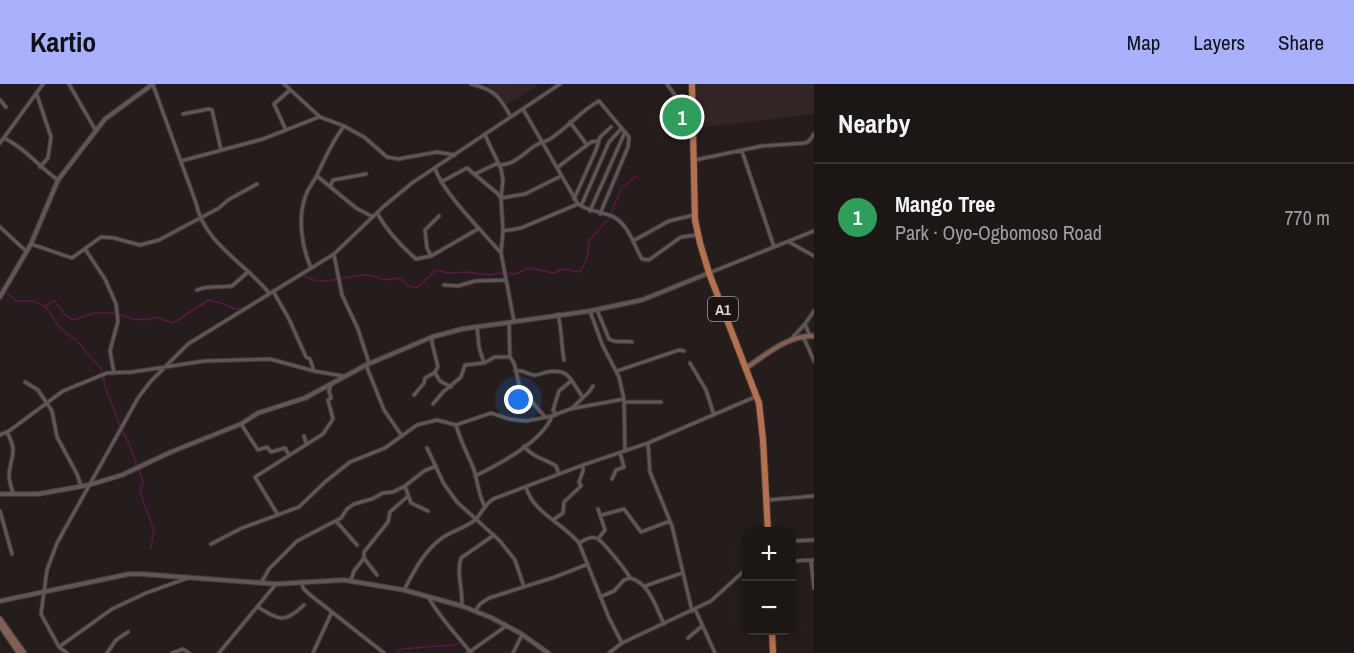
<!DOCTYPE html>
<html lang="en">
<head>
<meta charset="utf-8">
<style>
	:root { --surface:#1c1615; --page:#251f1e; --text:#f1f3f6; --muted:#a09fa0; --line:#3a3534; --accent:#a9b0fc }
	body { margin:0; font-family:"Archivo Narrow",sans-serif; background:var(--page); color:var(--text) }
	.controls { position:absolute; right:18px; bottom:18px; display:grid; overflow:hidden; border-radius:12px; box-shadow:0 3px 9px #0003 }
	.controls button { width:54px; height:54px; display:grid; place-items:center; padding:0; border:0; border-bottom:2px solid var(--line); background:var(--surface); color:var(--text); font:30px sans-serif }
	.you { position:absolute; left:519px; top:316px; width:21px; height:21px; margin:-15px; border:4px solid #fff; border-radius:50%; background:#1a73e8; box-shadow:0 0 0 9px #1a73e833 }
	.badge { display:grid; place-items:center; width:39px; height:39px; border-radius:50%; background:var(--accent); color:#fff; font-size:20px; font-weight:700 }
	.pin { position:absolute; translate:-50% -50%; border:3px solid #fff; box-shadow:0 2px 6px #0006 }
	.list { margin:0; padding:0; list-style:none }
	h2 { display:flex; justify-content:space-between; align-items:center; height:78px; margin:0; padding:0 24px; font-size:26px }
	h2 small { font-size:20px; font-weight:400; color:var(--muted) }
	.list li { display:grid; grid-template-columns:39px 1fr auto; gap:18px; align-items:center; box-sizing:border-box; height:108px; padding:0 24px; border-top:2px solid var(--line) }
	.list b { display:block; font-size:22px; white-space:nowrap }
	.list p { margin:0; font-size:20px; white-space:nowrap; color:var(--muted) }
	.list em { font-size:20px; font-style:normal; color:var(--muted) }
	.map { position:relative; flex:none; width:814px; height:569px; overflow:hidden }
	header { display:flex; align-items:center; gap:36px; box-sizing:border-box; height:84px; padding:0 30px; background:var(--accent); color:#111 }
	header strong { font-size:28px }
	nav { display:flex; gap:33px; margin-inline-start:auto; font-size:21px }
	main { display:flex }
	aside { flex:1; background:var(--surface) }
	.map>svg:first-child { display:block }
	.built { fill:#332524 }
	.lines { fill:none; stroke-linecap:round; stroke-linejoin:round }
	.stream { stroke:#601449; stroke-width:1.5 }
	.minor-casing { stroke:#3f3938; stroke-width:5 }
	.tertiary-casing { stroke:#3f3938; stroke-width:6 }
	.secondary-casing { stroke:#3f3938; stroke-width:7 }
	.trunk-casing { stroke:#3f3938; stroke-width:8 }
	.minor { stroke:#605655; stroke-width:3 }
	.tertiary { stroke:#605655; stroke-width:4 }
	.secondary { stroke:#816052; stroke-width:4.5 }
	.trunk { stroke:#b7704e; stroke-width:6 }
	.labels { text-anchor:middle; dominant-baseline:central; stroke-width:6; stroke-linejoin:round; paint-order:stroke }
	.shield { fill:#1c1413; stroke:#a29c9b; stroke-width:1.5 }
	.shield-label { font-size:15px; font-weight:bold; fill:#dcd6d5 }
</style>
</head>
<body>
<header>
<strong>Kartio</strong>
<nav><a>Map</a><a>Layers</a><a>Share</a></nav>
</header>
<main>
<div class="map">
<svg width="814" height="569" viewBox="0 0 814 569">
	<rect width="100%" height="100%" fill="#251d1c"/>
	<!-- built -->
	<path class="built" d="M487,0H539L507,21Z
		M696,0H814V30L697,44Z"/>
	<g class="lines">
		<!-- stream -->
		<path class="stream" d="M304,191C321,205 349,190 368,191C374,191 376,193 381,195C387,197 394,195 400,194L408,202L417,204L436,186L448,189L467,188L490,191L501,189L516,190L528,184L554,189L562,185L580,188L587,175L589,157L609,134L622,103L637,92
			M0,203L16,217H32L45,222L54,217L66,232L74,236L94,229H113L133,235L146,236L156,233L173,239L209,216L224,220L235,225L241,224
			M45,222L61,245L78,258L101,285L106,305L120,342
			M122,346L130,362L143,398L140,408L154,447L151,464
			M396,569L401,565L454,561L460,559"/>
		<!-- minor casing -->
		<g class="minor-casing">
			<path id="minor" d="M69,0L96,47
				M284,0L320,33L344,42L364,53L387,73L398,75L437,68L455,71
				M471,0C494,5 500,13 511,33
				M667,0L677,14L691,16
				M153,1L196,119C204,159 245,179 269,209
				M37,11L51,53L48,74L40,83
				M0,16L6,23
				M523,25L578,120C588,127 598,127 609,131C628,137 633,160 642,175L649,176L681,153L697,151
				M183,30L209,25L212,26L221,66
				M570,38L587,61
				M286,46L274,20L290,6
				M485,51L501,85L503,96L501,114L503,147L501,169L514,237
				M4,54C25,64 38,82 58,96
				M0,59L43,0
				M742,67L774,163
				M695,76L762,62L805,59L809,57L814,50
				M181,77L263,55L319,33
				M558,83L591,58L597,57
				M435,84C442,108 484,149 501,169
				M475,90L496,80C511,84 523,70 533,63C538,59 545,58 550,55C568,44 580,27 599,17L629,53L628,63L600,130
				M317,92L356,124L373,133
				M441,98L467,84L497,109L501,114L525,110L561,92
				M330,103L333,96L366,90
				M574,115L596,66L600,53L611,43
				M581,122L609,58L622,44
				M590,127L625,48
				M377,129C387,147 400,161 416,175L431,172L478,145
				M0,143L27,168
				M503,147L521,144L578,120
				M633,157L669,137L694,131
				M789,158L814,172
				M31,160L72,174L101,153L114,154L140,161L159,156L219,124L228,116L257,100
				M85,165L105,195L116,220L118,237L110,267L114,289
				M334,171L342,211L358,245L369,279
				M431,172L427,164L425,146L439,132
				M311,184C302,164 297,133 306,111C308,104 314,98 317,91C325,74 332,58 344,42
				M709,189L814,147
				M444,201L458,202L475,197L506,196
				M197,206C208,201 221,204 232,202L248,188
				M273,207L289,235L306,273L310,275L314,287
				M597,226L609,255C616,260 624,256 632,258
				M590,227L602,260L619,293L624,315L625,367
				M558,230C562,246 561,259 564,276
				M509,239L510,273L514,279L520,304L545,333
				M805,240L810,252
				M477,243L479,263L484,279
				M803,252L814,277
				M791,255L805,240L814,227
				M690,279L706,306L714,331
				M366,281L384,326L402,352
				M515,287C524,285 526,290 533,291C537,292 543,289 547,288C570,284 570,296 582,312
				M617,287L679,266L684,267
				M435,289L440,297L451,303
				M25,298L38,306L52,327L57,353L77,390L81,402
				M414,311L424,299L425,294L434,289L438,283L432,259V253
				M624,318H661
				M433,320L443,308L461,293L465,281L484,279L495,273H510
				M572,324L589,308L593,302
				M556,331L553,326L559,307L571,297
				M241,340L258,366L267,363L271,368L285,364L289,371
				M456,341C460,356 467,369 473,383C478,396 477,406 484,421
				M7,348C18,369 11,371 9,390C9,396 11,403 13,409
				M0,351L9,347L63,307L107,289L132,288L204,277L270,275L314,287L343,292
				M304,352L306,359
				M648,359L650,388L672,442L692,527
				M524,362C532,373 545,375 556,382L559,390
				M427,364L444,400L457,418L500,457L515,476L524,503
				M475,392C498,381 543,357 552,332
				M612,395L616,386L624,383L620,369
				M405,402L411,419L428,427
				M526,403C533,429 563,439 579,459L609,534L622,559
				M768,416L814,412
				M0,427L12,470
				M278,431L255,393L323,350L333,335L328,316L331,314L329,307L331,300
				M602,431L624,425L641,448L670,437
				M553,436L563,429L564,418L581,402L579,398L583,387V381
				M336,437L357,461
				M598,455L605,446L598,425
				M792,457L814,456
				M579,459C585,456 591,451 598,455C604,459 627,487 630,494C650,499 656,524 664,540
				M211,460L242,444L299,423L325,398L350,378L385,364L417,341L437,336L456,341L491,329L509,335L526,337L552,332L570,325L624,315
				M364,474L377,491
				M811,476L814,504
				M792,477L814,476
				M351,496L354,487L364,474V468L388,438L390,428L408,412
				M261,499L269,485L297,457L341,434L347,425L354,420L372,415L383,409L393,408L405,402L424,387L436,382
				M302,499L303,504L309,510L384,569
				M645,502L682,489
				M404,506C414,487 424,467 442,454C452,447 465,444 475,436C483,428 483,422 493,415L583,381L648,359L757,312
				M600,513L614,507L624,496L630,494
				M429,514C440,534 457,551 471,569
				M462,522C463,506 456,489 461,474L494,451
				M258,523C280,537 285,539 304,521
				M695,525L715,569
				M475,527L480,520L489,514L555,493L588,480
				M688,554L702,542
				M59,563L112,525L146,509L188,494
				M67,569L59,563L41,530L47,486L57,459L138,314L151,297L188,260L334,170L383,123L412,99L560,0
				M107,569L116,556L128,548
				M172,569L183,565L189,569
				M219,569L276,500
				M313,569L331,530
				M468,569L506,542
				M513,569L522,551
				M609,569L622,559L711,517L746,485"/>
		</g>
		<!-- tertiary casing -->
		<g class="tertiary-casing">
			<path id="tertiary" d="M0,213L31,160L58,96L105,35L153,0
				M0,410H38L89,401L122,391L171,368L241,340L258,329L305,314L366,281L432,253L462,245L590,227L642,216L709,189
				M0,517L129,490H141L276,500L344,496L404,506L462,522L492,534L520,549L548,569"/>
		</g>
		<!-- secondary casing -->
		<g class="secondary-casing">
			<path id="secondary" d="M746,284C767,270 788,251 814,252
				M0,535L24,569
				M0,541L19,569"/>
		</g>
		<!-- trunk casing -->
		<g class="trunk-casing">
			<path id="trunk" d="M692,0L695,136L700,159L709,189L759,319L763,356L768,448
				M772,546L773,569"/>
		</g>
		<!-- minor -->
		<use href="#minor" class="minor"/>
		<!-- tertiary -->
		<use href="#tertiary" class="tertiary"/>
		<!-- secondary -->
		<use href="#secondary" class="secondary"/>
		<!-- trunk -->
		<use href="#trunk" class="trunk"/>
	</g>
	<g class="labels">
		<!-- shield labels -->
		<rect class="shield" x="708" y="213" width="30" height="24" rx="4.5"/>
		<g class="shield-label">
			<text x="723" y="225">A1</text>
		</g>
	</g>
</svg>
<div class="controls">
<button>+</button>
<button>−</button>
</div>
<div class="you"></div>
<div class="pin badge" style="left:682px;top:33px;background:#2e9e5b">1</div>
</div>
<aside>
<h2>Nearby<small></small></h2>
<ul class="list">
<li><span class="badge" style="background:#2e9e5b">1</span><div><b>Mango Tree</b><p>Park · Oyo-Ogbomoso Road</p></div><em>770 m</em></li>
</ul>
</aside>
</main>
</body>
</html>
